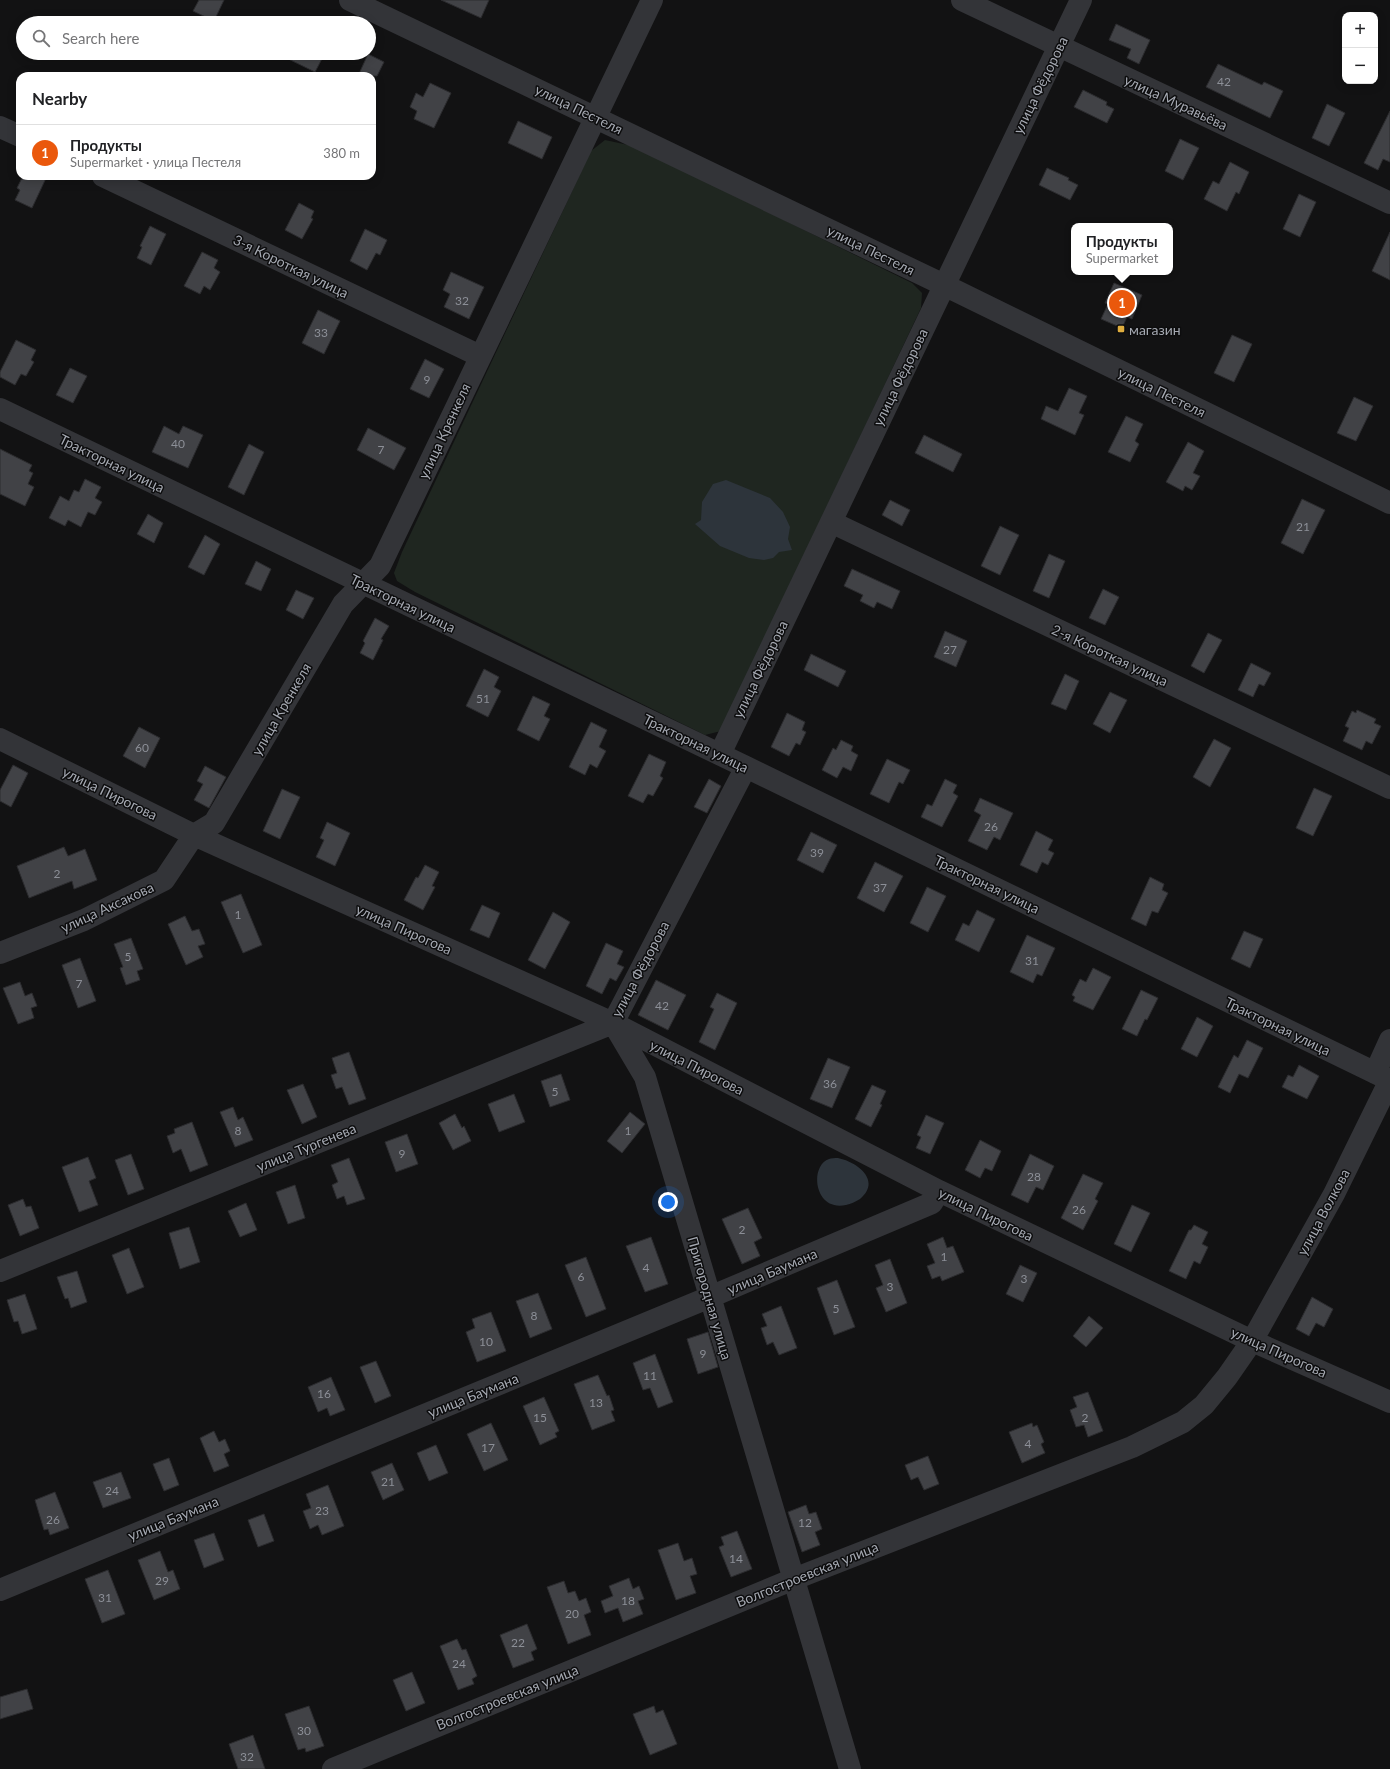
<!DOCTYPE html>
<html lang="en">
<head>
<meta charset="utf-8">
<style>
	:root { --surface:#fff; --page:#f6f6f6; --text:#202124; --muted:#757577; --line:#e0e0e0; --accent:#ea580c }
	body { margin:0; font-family:Lato,sans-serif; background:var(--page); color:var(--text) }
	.controls { position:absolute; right:12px; top:12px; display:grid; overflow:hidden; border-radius:8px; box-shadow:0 2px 10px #0003 }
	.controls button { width:36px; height:36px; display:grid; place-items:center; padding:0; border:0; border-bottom:1px solid var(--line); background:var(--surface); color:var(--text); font:20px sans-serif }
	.you { position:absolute; left:668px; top:1202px; width:14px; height:14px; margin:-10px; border:3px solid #fff; border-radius:50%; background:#1a73e8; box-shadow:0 0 0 6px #1a73e833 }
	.badge { display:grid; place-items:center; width:26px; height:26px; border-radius:50%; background:var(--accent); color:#fff; font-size:13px; font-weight:700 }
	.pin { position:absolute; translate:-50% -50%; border:2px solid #fff; box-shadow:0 1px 4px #0006 }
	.popup { position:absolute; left:1071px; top:223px; width:102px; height:52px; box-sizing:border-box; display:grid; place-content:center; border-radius:8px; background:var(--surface); filter:drop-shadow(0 1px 3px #0005); font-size:13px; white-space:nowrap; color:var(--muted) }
	.popup b { font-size:15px; color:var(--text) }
	.popup::after { content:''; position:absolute; left:50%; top:100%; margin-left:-8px; border:8px solid transparent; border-top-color:var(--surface) }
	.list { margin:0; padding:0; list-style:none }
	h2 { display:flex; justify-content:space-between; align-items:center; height:52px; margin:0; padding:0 16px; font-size:17px }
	h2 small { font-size:13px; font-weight:400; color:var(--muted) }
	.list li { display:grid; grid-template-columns:26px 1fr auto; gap:12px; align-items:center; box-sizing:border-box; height:56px; padding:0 16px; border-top:1px solid var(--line) }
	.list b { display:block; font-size:15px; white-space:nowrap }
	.list p { margin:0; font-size:13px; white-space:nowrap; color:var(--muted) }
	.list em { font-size:13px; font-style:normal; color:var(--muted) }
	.icon { flex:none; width:22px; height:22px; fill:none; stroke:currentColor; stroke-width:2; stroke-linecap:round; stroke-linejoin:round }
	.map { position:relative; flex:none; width:1390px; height:1769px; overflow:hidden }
	.search { position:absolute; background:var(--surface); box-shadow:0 2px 10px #0003; left:16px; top:16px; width:360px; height:44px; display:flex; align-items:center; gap:10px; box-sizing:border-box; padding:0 14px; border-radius:22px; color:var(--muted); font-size:15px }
	.panel { position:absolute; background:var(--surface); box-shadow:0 2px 10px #0003; left:16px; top:72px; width:360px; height:108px; border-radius:12px }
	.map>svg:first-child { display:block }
	.green { fill:#1f2620 }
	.water { fill:#2d343b }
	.building { fill:#414246; stroke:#2c2c2f }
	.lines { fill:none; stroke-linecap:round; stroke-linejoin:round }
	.minor { stroke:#333438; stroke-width:22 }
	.poi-dot { fill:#dfad3f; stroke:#0d0d0e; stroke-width:1.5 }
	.labels { text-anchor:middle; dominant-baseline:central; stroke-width:3; stroke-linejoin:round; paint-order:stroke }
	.number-label { font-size:12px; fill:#8c8f97 }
	.street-label { font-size:14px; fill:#a5a9b2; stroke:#0d0d0e }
	.poi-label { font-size:14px; fill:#a5a9b2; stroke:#0d0d0e; text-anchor:start }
</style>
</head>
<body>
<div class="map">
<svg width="1390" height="1769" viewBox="0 0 1390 1769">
	<rect width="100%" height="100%" fill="#121213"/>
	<!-- green -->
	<path class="green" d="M605,140L633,146L912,283L922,293L921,308L721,731L705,735L415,592L397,581L394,573L402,552L591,151Z"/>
	<!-- water -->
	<path class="water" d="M726,480L770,498L783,512L790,527L788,539L792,550L779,552L773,558L764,560L749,558L720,546L695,524L701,520L702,502L713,484Z
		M838,1158C857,1162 882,1180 860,1199C855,1202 851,1204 846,1205C814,1212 809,1166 829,1159C831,1158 835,1158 838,1158Z"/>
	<!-- building -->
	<path class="building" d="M199,0H224L214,21L193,11Z
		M441,0H489L481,18Z
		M1116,24L1150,40L1139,64L1127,58L1131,49L1109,40Z
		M276,53H325L315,72Z
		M368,54L384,62L377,76H358Z
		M1218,64L1262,85L1264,82L1283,91L1270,118L1206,87Z
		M430,83L451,93L434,128L414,119L417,111L410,107L416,93L423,97Z
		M1083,90L1107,102L1106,105L1114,109L1107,123L1074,107Z
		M1327,104L1345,113L1329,146L1312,138Z
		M1390,111V162L1383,159L1378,170L1364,163Z
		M518,121L552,137L542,159L508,143Z
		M1180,139L1199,148L1183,180L1165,171Z
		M1230,162L1249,172L1239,194L1236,192L1227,211L1204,199L1213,181L1219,184Z
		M1047,168L1069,178L1068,180L1078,185L1070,200L1039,185Z
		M23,176H47L32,208L15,200L20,190L17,188Z
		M1299,194L1316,202L1300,237L1283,229Z
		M299,203L314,211L311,218L313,219L302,239L285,230Z
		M150,226L166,234L151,265L137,258L142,247L140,246Z
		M365,229L387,240L380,255L376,253L367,270L350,261Z
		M1390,232V280L1372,271Z
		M202,252L218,260L214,268L220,272L210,290L204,286L200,294L184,286Z
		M451,272L484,287L469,319L444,307L450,294L443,290Z
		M1114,283L1142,295L1132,319L1127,317L1122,328L1101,319L1108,304L1105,303Z
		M318,310L340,321L324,354L302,343Z
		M1232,335L1252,344L1234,382L1214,373Z
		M16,340L36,350L31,360L34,362L26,376L21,374L15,385L0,377V372Z
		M425,359L444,369L429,398L410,389Z
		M70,368L87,376L73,403L56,395Z
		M1069,388L1087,396L1079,413L1084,415L1075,435L1041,419L1046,406L1058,411Z
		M1354,397L1373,406L1356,441L1337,433Z
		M1126,416L1143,424L1135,441L1139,444L1130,462L1108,452Z
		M164,426L179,434L183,426L203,435L188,468L152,452Z
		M368,428L406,448L394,470L357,450Z
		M924,435L962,454L953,472L915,453Z
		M1188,442L1204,451L1193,473L1200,476L1192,490L1185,486L1183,491L1166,482Z
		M249,444L264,452L244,495L228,487Z
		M0,449L32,465L29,471L33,473L28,484L34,487L25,506L0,494Z
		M85,479L101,487L95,498L102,502L95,515L88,512L81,527L68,520L65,526L49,518L60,496L69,501L74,490L79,492Z
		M1302,499L1325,510L1303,554L1281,543Z
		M890,500L910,510L902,526L882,515Z
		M148,514L163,523L154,543L137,534Z
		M1000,526L1019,535L1000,575L981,566Z
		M205,535L220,544L204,575L188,567Z
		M1049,554L1065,561L1049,598L1033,591Z
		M256,561L271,569L261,591L245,584Z
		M852,569L900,591L892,609L877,602L874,608L860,601L863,595L844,586Z
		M1103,589L1119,597L1105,625L1089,618Z
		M296,590L314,598L303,619L286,610Z
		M375,618L389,626L381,639L383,640L373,660L360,653L365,643L363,641Z
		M945,631L967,641L956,667L934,657Z
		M1208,633L1222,640L1204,673L1191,666Z
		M811,654L846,671L838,687L804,670Z
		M1251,663L1271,673L1264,686L1259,684L1253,697L1238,690Z
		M484,669L499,677L494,687L501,691L488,717L466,706Z
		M1065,674L1079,681L1066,710L1051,704Z
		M1110,692L1127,700L1110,733L1093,724Z
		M533,696L550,704L544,716L550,719L539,741L517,730Z
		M1357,710L1376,719L1374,723L1381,726L1372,744L1366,741L1362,750L1343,741L1349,728L1345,726L1352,711L1356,713Z
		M787,713L805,722L802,730L806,732L800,745L796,743L789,756L771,747Z
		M591,722L607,730L599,747L606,751L597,768L590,764L585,775L569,767Z
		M139,727L160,738L145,768L123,756Z
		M1214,739L1231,748L1210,787L1193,777Z
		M841,740L853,746L851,751L858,755L851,771L843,767L837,778L822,770L833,748L836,750Z
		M649,754L666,762L660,776L663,778L653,796L648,794L643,803L628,796Z
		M887,759L910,770L903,784L899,782L889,803L870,794Z
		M13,765L28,773L11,807L0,801V790Z
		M205,766L226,777L209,808L194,800L203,784L197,781Z
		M709,779L721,786L707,813L694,807Z
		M945,779L957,785L953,793L958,796L942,827L921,817L927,804L932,806Z
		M1314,788L1332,796L1313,836L1296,828Z
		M282,789L300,797L280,839L263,831Z
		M980,798L1013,813L1000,840L994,837L987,850L968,841L981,815L974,811Z
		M327,822L350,833L335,866L316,857L324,840L320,838Z
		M1036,831L1053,840L1048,850L1054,853L1048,865L1042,862L1037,873L1020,865Z
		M811,832L837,845L823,873L797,860Z
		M64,847L68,856L85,849L97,880L74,889L72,881L29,898L17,866Z
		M875,862L903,876L884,912L857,898Z
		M425,865L439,872L432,886L435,887L423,910L404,900L416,877L418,878Z
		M1150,877L1164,884L1162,890L1168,893L1158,913L1152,911L1146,926L1131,919Z
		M927,887L946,896L928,932L910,923Z
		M241,894L262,945L243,953L221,902Z
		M482,905L500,913L489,938L470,930Z
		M977,910L995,919L979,952L955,940L963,923L969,926Z
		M553,912L570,922L545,969L528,960Z
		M185,916L192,931L199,929L205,944L198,946L203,957L186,965L168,924Z
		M1244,931L1263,939L1250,968L1231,959Z
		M1027,935L1055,948L1042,976L1037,974L1033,983L1010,972Z
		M131,938L143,969L137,971L140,980L126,985L120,968L123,967L114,944Z
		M606,943L623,951L617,964L624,967L616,981L610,978L602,994L586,986Z
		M80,958L96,1001L78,1008L62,965Z
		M1093,968L1111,977L1093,1010L1073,1001L1075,997L1072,995L1080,979L1086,982Z
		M656,980L686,995L668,1030L638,1015Z
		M20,982L25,996L32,993L37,1006L31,1008L34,1018L18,1024L3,988Z
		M1141,990L1158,998L1147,1020L1145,1019L1137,1036L1122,1029Z
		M717,993L737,1003L715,1050L699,1042L714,1009L710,1007Z
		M1197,1017L1213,1026L1197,1057L1181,1049Z
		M1247,1040L1263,1048L1248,1078L1239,1074L1230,1093L1218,1087L1234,1055L1238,1058Z
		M349,1052L366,1099L349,1105L342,1087L336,1089L331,1075L337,1073L332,1058Z
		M828,1058L850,1067L832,1108L810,1099Z
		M1299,1065L1319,1076L1307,1099L1282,1087L1288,1075L1293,1077Z
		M561,1074L570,1100L550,1107L541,1081Z
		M303,1084L317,1117L302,1124L287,1090Z
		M872,1085L886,1091L880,1104L882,1105L871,1127L855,1119Z
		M514,1094L525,1122L499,1132L488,1104Z
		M233,1107L238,1120L243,1117L253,1140L235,1147L220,1112Z
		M630,1112L645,1124L622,1153L607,1141Z
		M455,1114L462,1128L464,1126L471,1141L453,1150L439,1123Z
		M926,1115L944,1123L930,1154L916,1148L921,1137L917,1135Z
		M192,1122L208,1165L190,1172L181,1149L173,1153L167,1136L175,1133L174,1129Z
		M407,1134L418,1164L396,1172L385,1142Z
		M980,1140L1001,1151L992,1171L985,1168L980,1178L965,1170Z
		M131,1154L144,1189L128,1195L115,1160Z
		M1030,1154L1054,1166L1043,1190L1036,1187L1028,1203L1011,1195Z
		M88,1157L96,1178L89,1181L98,1205L79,1212L62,1167Z
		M349,1158L365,1199L347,1205L344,1196L337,1199L332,1185L338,1182L331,1165Z
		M1083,1174L1103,1183L1095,1199L1098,1201L1083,1230L1061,1218Z
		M295,1185L305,1218L288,1224L276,1192Z
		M23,1199L26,1207L31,1206L39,1228L20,1236L8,1205Z
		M246,1203L257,1230L240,1237L228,1211Z
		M1132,1205L1150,1213L1131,1252L1114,1244Z
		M748,1208L762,1238L754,1242L760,1256L742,1264L722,1219Z
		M1194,1225L1208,1232L1202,1244L1208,1247L1200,1264L1194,1261L1186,1279L1169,1271L1189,1230H1191Z
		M189,1227L200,1262L180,1269L169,1233Z
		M651,1237L668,1284L645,1292L626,1246Z
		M943,1237L947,1248L953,1246L964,1272L942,1281L940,1276L932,1279L927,1266L935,1263L927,1244Z
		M129,1248L144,1287L127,1294L112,1255Z
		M586,1257L606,1309L586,1317L565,1265Z
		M890,1259L907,1303L886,1312L876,1288L883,1285L875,1265Z
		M1020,1265L1037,1273L1023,1302L1006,1294Z
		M77,1271L87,1302L71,1308L68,1298L65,1299L57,1277Z
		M837,1280L855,1327L834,1335L817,1288Z
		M538,1293L552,1329L530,1338L516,1301Z
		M25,1294L37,1329L22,1334L18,1321L14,1322L7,1300Z
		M1312,1297L1333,1309L1324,1327L1316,1323L1309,1336L1296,1329Z
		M781,1306L797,1348L779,1355L773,1342L767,1345L761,1328L767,1326L762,1314Z
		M491,1312L506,1351L477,1362L466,1332L475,1328L472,1319Z
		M1089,1316L1103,1328L1086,1347L1073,1336Z
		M708,1332L718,1367L698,1374L687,1339Z
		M655,1354L673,1402L658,1408L650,1388L643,1390L633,1363Z
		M376,1361L391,1396L375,1403L360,1367Z
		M598,1375L607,1396L609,1395L614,1410L611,1411L615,1421L592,1430L574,1384Z
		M331,1377L345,1410L330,1416L327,1408L318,1412L308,1387Z
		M1088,1392L1103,1431L1088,1437L1084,1425L1076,1427L1070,1410L1077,1407L1073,1397Z
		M544,1397L559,1431L555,1433L557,1437L540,1445L523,1406Z
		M491,1423L508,1460L484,1471L467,1434Z
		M1032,1423L1033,1427L1037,1425L1044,1442L1041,1444L1045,1453L1022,1463L1009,1432Z
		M214,1431L219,1442L225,1439L230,1451L224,1454L229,1466L214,1472L200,1438Z
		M436,1445L448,1473L429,1481L417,1453Z
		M928,1456L939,1484L924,1490L918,1477L911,1480L905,1465Z
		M169,1458L179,1485L164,1491L153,1464Z
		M392,1463L404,1490L383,1500L371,1472Z
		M121,1472L131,1498L103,1508L93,1482Z
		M328,1485L344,1526L322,1535L318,1525L310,1529L303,1511L311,1508L306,1494Z
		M55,1492L69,1528L50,1535L48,1529L44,1530L35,1500Z
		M806,1505L809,1514L816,1512L822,1529L815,1532L820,1545L802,1552L788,1512Z
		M264,1514L274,1541L258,1547L248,1520Z
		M737,1531L752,1569L731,1577L719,1547L724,1545L721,1537Z
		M214,1533L224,1560L204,1568L194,1540Z
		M678,1543L684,1561L692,1558L697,1574L690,1576L696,1593L676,1600L658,1550Z
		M160,1551L168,1572L173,1570L180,1589L154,1600L138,1560Z
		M108,1570L125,1614L102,1623L85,1579Z
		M629,1578L633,1589L639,1586L644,1599L638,1601L643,1614L623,1622L618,1608L605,1613L601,1601L613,1596L609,1586Z
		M564,1581L568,1593L575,1591L579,1601L586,1598L591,1612L584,1615L591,1635L568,1644L547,1587Z
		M527,1624L537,1649L531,1652L534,1660L513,1668L500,1635Z
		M457,1639L462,1650L466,1649L477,1676L472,1679L474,1684L458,1690L440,1646Z
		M412,1672L425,1703L406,1711L393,1680Z
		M27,1689L33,1709L0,1719V1697Z
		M309,1706L324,1746L306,1752L305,1748L298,1750L285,1714Z
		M654,1706L656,1713L663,1710L677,1744L650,1755L633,1714Z
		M253,1735L265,1769H238L229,1744Z"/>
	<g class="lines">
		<!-- minor -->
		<path class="minor" d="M350,0L944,285L1390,503
			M962,0L1390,203
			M0,127L20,136
			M103,176L480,356
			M0,409L746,767L1390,1080
			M831,522L1390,788
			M0,739L194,835L613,1023L939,1191L1252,1341L1390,1402
			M720,754L1081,0
			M0,953L84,920L164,880L194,835L214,823L343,604L380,566L652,0
			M613,1023L645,1077L850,1769
			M613,1023L746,767
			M1375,1073L1390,1040
			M0,1271L613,1023
			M0,1590L710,1297L932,1203L939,1191
			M333,1769L794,1579L1132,1447L1183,1422L1204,1405L1227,1377L1252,1341L1334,1194L1390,1080"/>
	</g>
	<!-- markers -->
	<rect class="poi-dot" x="1117" y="325" width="8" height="8" rx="2"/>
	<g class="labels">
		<!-- number labels -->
		<g class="number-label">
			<text x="1224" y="81">42</text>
			<text x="462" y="300">32</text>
			<text x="321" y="332">33</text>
			<text x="427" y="379">9</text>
			<text x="178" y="443">40</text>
			<text x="381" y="449">7</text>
			<text x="1303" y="526">21</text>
			<text x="950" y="649">27</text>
			<text x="483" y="698">51</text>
			<text x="142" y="747">60</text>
			<text x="991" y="826">26</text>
			<text x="817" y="852">39</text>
			<text x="57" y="873">2</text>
			<text x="880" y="887">37</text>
			<text x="238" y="914">1</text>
			<text x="128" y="956">5</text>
			<text x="1032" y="960">31</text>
			<text x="79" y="983">7</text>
			<text x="662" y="1005">42</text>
			<text x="830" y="1083">36</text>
			<text x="555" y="1091">5</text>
			<text x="238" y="1130">8</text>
			<text x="628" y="1130">1</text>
			<text x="402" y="1153">9</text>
			<text x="1034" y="1176">28</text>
			<text x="1079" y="1209">26</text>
			<text x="742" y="1229">2</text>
			<text x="944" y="1256">1</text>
			<text x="646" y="1267">4</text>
			<text x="581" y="1276">6</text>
			<text x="1024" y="1278">3</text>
			<text x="890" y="1286">3</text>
			<text x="836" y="1308">5</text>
			<text x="534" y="1315">8</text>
			<text x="486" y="1341">10</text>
			<text x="703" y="1353">9</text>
			<text x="650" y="1375">11</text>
			<text x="324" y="1393">16</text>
			<text x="596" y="1402">13</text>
			<text x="540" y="1417">15</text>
			<text x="1085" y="1417">2</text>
			<text x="1028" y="1443">4</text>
			<text x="488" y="1447">17</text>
			<text x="388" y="1481">21</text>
			<text x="112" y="1490">24</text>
			<text x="322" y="1510">23</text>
			<text x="53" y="1519">26</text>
			<text x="805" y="1522">12</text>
			<text x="736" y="1558">14</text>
			<text x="162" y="1580">29</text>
			<text x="105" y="1597">31</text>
			<text x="628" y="1600">18</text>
			<text x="572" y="1613">20</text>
			<text x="518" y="1642">22</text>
			<text x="459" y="1663">24</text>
			<text x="304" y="1730">30</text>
			<text x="247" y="1756">32</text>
		</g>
		<!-- street labels -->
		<g class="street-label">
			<text transform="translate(1040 85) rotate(-64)">улица Фёдорова</text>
			<text transform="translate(1176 102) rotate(25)">улица Муравьёва</text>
			<text transform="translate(579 109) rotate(26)">улица Пестеля</text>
			<text transform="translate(871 250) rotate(26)">улица Пестеля</text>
			<text transform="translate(291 266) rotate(26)">3-я Короткая улица</text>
			<text transform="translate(900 377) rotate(-64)">улица Фёдорова</text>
			<text transform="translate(1162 392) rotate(26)">улица Пестеля</text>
			<text transform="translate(444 431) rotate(-65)">улица Кренкеля</text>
			<text transform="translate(112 463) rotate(26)">Тракторная улица</text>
			<text transform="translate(403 603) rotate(26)">Тракторная улица</text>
			<text transform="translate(1110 655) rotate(25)">2-я Короткая улица</text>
			<text transform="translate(760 669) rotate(-64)">улица Фёдорова</text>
			<text transform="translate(281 709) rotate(-60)">улица Кренкеля</text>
			<text transform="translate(696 743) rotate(26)">Тракторная улица</text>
			<text transform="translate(110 793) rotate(26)">улица Пирогова</text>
			<text transform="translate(987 884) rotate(26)">Тракторная улица</text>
			<text transform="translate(107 907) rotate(-25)">улица Аксакова</text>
			<text transform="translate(404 929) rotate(24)">улица Пирогова</text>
			<text transform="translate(640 969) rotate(-62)">улица Фёдорова</text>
			<text transform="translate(1278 1026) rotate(26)">Тракторная улица</text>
			<text transform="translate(697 1067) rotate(27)">улица Пирогова</text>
			<text transform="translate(306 1147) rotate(-22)">улица Тургенева</text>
			<text transform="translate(1323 1212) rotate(-62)">улица Волкова</text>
			<text transform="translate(986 1214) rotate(26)">улица Пирогова</text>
			<text transform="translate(772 1271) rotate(-23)">улица Баумана</text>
			<text transform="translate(710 1298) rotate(74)">Пригородная улица</text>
			<text transform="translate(1279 1352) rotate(24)">улица Пирогова</text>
			<text transform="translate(473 1395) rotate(-22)">улица Баумана</text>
			<text transform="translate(173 1518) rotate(-22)">улица Баумана</text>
			<text transform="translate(807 1574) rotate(-22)">Волгостроевская улица</text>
			<text transform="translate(507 1697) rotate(-22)">Волгостроевская улица</text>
		</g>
		<!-- poi labels -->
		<g class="poi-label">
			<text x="1129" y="329">магазин</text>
		</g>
	</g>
</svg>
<div class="controls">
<button>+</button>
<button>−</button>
</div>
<div class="you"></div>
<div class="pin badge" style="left:1122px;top:303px">1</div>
<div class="popup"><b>Продукты</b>Supermarket</div>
<div class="search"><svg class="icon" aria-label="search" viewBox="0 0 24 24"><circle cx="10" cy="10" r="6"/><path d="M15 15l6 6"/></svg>Search here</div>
<section class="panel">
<h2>Nearby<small></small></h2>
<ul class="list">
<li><span class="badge">1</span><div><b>Продукты</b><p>Supermarket · улица Пестеля</p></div><em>380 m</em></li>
</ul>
</section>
</div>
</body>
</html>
